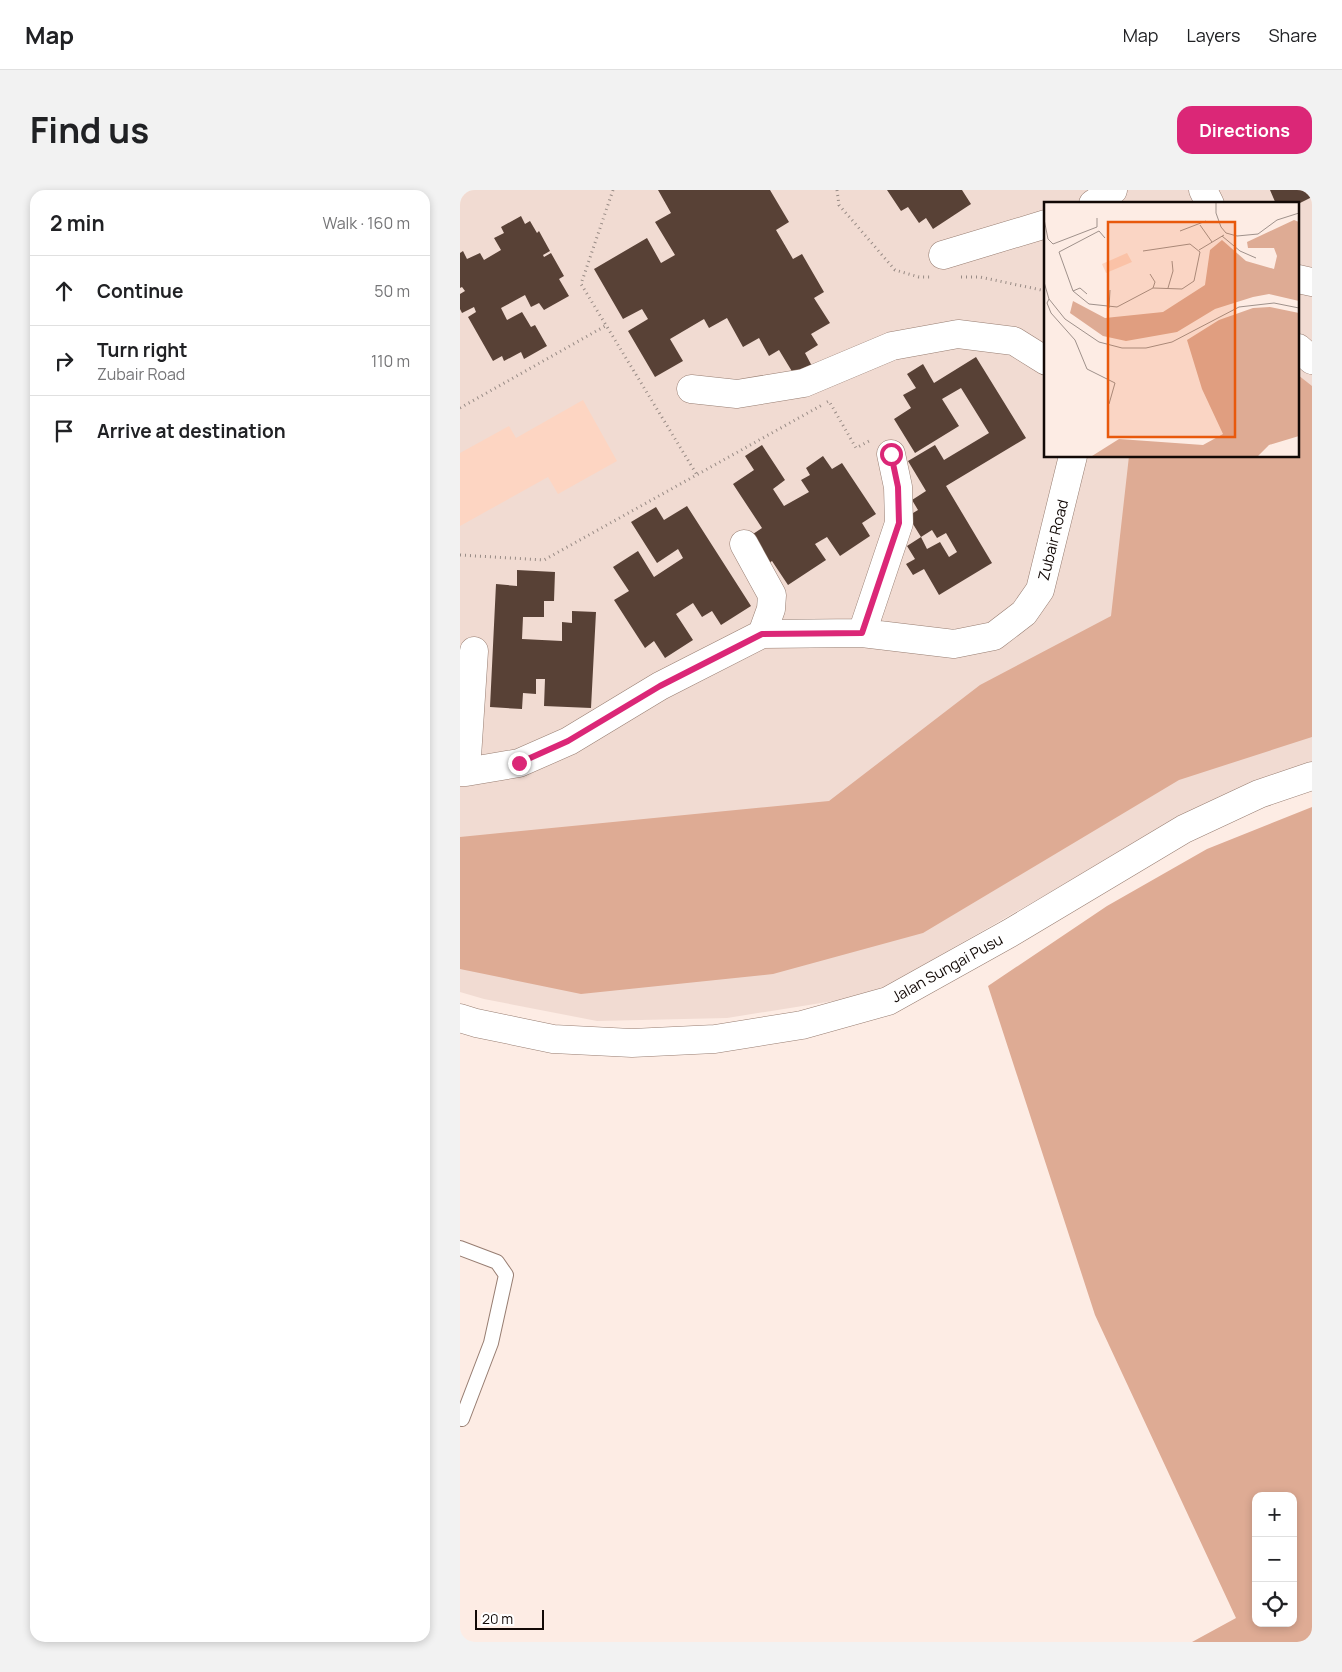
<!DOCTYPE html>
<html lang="en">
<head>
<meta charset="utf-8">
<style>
	:root { --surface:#fff; --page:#f2f2f2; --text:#202124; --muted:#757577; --line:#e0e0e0; --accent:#db2777 }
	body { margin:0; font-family:Manrope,sans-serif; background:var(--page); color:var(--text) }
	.controls { position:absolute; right:15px; bottom:15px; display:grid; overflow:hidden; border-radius:10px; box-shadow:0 2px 8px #0003 }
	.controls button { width:45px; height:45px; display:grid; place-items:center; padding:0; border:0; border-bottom:1px solid var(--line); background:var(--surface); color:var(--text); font:25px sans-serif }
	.scale { position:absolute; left:15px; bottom:12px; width:69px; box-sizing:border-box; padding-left:5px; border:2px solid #120906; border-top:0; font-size:14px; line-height:18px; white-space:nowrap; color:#120906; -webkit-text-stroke:4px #fff; paint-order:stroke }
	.stop { position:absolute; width:15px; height:15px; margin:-11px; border:4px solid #db2777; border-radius:50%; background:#fff }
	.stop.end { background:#db2777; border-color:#fff; box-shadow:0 1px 5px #0008 }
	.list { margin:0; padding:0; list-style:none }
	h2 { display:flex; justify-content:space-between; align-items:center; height:65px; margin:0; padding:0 20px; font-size:21px }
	h2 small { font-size:16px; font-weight:400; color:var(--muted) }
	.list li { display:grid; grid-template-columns:32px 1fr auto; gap:15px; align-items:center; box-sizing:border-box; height:70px; padding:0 20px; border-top:1px solid var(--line) }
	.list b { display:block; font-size:19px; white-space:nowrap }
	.list p { margin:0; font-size:16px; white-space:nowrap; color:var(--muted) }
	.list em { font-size:16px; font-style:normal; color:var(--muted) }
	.icon { flex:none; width:28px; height:28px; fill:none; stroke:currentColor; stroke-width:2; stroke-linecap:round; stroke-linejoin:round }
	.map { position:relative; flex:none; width:852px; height:1452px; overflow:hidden; border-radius:15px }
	header { display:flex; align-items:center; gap:30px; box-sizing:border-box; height:70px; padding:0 25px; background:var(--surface); border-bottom:1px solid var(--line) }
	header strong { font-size:24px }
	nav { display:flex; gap:28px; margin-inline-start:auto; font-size:18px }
	.intro { display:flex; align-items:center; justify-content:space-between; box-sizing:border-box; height:120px; padding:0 30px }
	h1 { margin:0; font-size:35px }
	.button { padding:12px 22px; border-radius:15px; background:var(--accent); color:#fff; font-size:18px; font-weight:700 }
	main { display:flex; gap:30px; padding:0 30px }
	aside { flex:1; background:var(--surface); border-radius:15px; box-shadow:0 2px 8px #0003 }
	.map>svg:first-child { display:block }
	.built { fill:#f1dbd2; fill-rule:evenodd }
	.green { fill:#fdd5c2 }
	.forest { fill:#deab94; fill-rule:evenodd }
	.building { fill:#584136 }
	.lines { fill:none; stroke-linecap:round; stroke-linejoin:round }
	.service-casing { stroke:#977d71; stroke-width:16 }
	.minor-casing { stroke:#977d71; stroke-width:29 }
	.secondary-casing { stroke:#977d71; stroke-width:29 }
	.path { stroke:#988b85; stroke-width:3; stroke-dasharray:1 4; stroke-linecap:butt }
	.service { stroke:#fff; stroke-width:14 }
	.minor { stroke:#fff; stroke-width:28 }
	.secondary { stroke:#fff; stroke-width:28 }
	.route { stroke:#db2777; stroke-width:6 }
	.labels { text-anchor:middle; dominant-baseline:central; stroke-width:5; stroke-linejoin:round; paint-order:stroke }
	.street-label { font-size:15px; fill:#120906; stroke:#fff }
	.inset-road { fill:none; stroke:#9f918b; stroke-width:1 }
	.view { fill:#e8590c; fill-opacity:0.15; stroke:#e8590c; stroke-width:2.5 }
	.inset-edge { fill:none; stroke:#120906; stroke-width:2.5 }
</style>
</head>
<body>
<header>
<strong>Map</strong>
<nav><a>Map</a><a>Layers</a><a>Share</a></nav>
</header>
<div class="intro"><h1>Find us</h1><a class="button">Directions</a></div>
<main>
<aside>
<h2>2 min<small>Walk · 160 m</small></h2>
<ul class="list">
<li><svg class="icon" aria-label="ahead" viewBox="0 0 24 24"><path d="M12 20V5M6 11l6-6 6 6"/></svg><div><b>Continue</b></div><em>50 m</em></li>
<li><svg class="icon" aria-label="right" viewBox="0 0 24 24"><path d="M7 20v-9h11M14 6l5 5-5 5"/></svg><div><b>Turn right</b><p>Zubair Road</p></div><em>110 m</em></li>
<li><svg class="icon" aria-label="arrive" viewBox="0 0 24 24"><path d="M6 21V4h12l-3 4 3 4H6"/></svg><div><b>Arrive at destination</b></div></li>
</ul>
</aside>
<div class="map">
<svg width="852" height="1452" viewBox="0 0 852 1452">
	<rect width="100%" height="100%" fill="#fdece4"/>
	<!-- built -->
	<path class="built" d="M0,0H852V574L646,670L411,805L267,828L137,831L24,809L0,802ZM586,14H838V266H586Z"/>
	<!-- green -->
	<path class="green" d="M123,210L157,271L98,304L88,287L0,336V263L49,236L56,248Z"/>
	<!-- forest -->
	<path class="forest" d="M838,185L852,196V547L719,590L463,743L313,784L121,804L0,779V647L369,611L520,495L651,426L669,266H838Z
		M852,617V1452H732L776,1428L635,1125L528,796L647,716L747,659ZM796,1306H833V1433H796Z"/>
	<!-- building -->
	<path class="building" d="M198,0H310L329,32L316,40L333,69L342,64L364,102L354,108L370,133L351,144L358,155L345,163L353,178L336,188L319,160L309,166L299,148L283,157L267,128L249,138L244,129L210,149L223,171L195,187L168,141L188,129L182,119L163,129L134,79L187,48L201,73L215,65L195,32L211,23Z
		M427,0H502L511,14L473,39L466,28L459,33L448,17L441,21Z
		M810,0H852V7L838,14H816Z
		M61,26L65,34L70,31L77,43L79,41L90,61L83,65L84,67L91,63L104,86L99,89L109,106L84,120L79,113L71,117L65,105L41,118L47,130L62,122L71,137L75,135L87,156L64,169L61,162L44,171L42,166L33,171L8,127L16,122L14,117L2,123L0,119V104L5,101L2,97L0,98V63L3,61L7,69L20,63L24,70L41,60L34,48L44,43L41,37Z
		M516,167L566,248L486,296L532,373L479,405L464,379L453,385L446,374L455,369L447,356L461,347L467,359L480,352L489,367L497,362L486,343L477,348L472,340L461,347L448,326L458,320L452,310L466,301L448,271L475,255L484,270L529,243L501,198L482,209L499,236L455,263L434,229L451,218L443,205L456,198L447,184L463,174L474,193Z
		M302,255L325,290L313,299L324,316L349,302L341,290L350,285L346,278L363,266L372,279L382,273L416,324L402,333L410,346L380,366L367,347L355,354L366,370L328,395L312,371L303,377L284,350L302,338L273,294L294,280L285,266Z
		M227,316L291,416L261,435L252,421L242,427L233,413L216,424L233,450L205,468L194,451L185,458L154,410L169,401L153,377L178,361L194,387L223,368L218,359L197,373L171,332L196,317L204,330Z
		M57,380L95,382L94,411H84V427H63L62,449L102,451V432L112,433V421L136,422L131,518L84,516L85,489H76V504L63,503L62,519L30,517L36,394L57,396Z"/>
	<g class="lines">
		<!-- service casing -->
		<g class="service-casing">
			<path id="service" d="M0,1058L37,1072L46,1085L31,1153L2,1229"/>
		</g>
		<!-- minor casing -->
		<g class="minor-casing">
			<path id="minor" d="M743,0L750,14
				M633,14L653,0
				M483,65L586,34
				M838,89L852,92
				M838,158L852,170
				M231,199L277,204L344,193L432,156L498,144L554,151L586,171
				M284,354L312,405L311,419L302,444
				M402,443L439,333L438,297L431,264
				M0,582H6L59,573L109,551L200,496L302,444L402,443L494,454L534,446L564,423L580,400L613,266
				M6,582L14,461"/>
		</g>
		<!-- secondary casing -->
		<g class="secondary-casing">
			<path id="secondary" d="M0,828L16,833L93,849L172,853L255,849L342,835L428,811L550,743L724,639L799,604L852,586"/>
		</g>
		<!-- path -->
		<path class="path" d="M153,0L121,94L237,285
			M377,0L379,15L435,80L459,87H470
			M501,87H520L586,101
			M367,212L369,211L396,258L409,251
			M0,218L147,135
			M0,365L84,370L362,215"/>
		<!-- service -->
		<use href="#service" class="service"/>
		<!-- minor -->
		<use href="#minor" class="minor"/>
		<!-- secondary -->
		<use href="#secondary" class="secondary"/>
	</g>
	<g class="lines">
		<!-- route -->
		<path class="route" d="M59,573L108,551L200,496L302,444L402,443L439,333L438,297L431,264"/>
	</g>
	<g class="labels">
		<!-- street labels -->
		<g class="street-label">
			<text transform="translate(593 350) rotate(-76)">Zubair Road</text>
			<text transform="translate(487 778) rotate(-29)">Jalan Sungai Pusu</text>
		</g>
	</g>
	<!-- overview -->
	<g transform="translate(584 12)">
		<rect width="255" height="255" fill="#fdece4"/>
		<path d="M83,51L88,60L62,71L58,62Z" fill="#fdd5c2"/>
		<path d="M250,18L255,20V99L225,92L209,95L171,107L133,130L82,139L59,134L26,111L29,99L61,116L119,110L161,83L166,48L178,38L202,59L230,67L233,54L230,46H204L203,40ZM226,105L255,111V234L225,243L214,254H48L75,237L159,243L179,232L158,187L143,138L175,118L209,106Z" fill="#deab94"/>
		<path class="inset-road" d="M172,1V11L177,25L182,31L193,34L214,32L233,18L255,11M0,17L4,37L9,42L53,25V16M156,23L168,40M136,29L162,19M178,34L196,49L212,56M61,36L55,29L15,50L29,89L45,102L73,105L109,86L138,87L150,79L156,50L146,42L99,49M155,48L180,33M106,72L111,80L109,86M0,80L5,97L21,117L55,140L78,146H102L128,140L195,105L230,101L255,106M124,86L129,69L128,59M29,89L36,86L43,92M5,97L3,101L7,111L31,138L43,167L71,181L65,202M65,106L66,88"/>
		<path class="view" d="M64,20H191V235H64Z"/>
		<rect width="255" height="255" class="inset-edge"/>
	</g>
</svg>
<div class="controls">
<button>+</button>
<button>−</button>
<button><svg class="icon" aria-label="locate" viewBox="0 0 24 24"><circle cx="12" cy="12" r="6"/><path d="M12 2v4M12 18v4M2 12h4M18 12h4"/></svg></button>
</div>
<div class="scale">20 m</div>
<div class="stop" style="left:431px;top:264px"></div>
<div class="stop end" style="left:59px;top:573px"></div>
</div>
</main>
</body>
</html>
